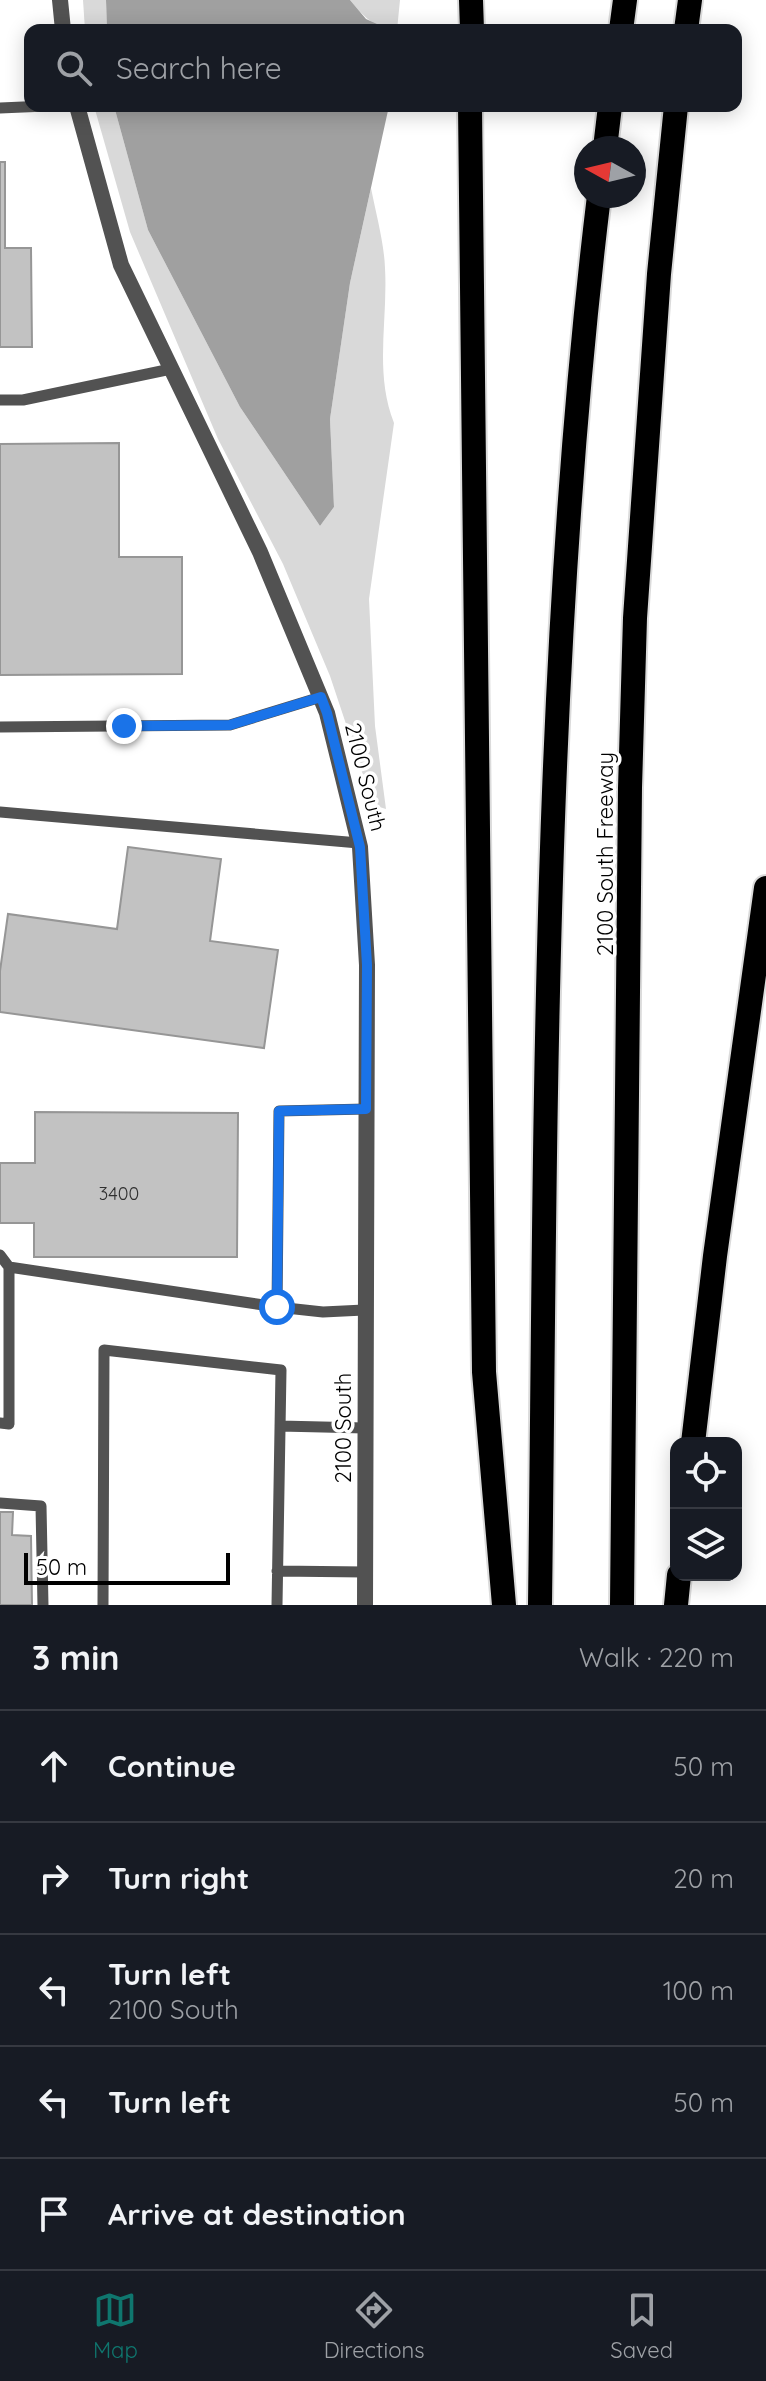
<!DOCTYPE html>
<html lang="en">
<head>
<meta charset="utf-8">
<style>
	:root { --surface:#171b24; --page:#242831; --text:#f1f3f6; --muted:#9ea1a6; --line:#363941; --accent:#0f766e }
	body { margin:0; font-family:Quicksand,sans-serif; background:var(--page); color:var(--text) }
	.controls { position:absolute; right:24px; bottom:24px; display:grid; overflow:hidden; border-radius:16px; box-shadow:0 4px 20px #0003 }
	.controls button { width:72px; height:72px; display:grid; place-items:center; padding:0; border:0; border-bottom:2px solid var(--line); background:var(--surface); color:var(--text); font:40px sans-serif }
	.compass { position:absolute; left:574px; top:136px; width:72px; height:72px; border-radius:50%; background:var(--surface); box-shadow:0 4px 20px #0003; rotate:278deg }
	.scale { position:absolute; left:24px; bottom:20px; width:206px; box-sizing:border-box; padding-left:8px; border:4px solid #000; border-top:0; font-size:22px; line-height:28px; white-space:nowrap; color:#000; -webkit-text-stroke:6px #fff; paint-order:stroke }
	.stop { position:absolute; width:24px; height:24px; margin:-18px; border:6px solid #1a73e8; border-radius:50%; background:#fff }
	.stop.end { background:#1a73e8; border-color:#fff; box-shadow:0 2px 8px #0008 }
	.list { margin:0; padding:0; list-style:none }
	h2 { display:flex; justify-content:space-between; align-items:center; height:104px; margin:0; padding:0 32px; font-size:34px }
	h2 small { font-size:26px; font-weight:400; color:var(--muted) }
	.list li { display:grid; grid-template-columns:52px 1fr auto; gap:24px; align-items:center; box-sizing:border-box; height:112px; padding:0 32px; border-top:2px solid var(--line) }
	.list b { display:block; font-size:30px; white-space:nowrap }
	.list p { margin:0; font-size:26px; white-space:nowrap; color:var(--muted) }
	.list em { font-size:26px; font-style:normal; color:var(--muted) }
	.icon { flex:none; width:44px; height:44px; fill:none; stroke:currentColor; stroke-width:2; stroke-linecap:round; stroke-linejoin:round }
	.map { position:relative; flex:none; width:766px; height:1605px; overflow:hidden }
	.search { position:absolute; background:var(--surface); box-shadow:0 4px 20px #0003; left:24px; right:24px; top:24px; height:88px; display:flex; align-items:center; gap:20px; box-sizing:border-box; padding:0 28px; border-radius:16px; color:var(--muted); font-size:30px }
	.sheet { height:664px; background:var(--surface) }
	nav { display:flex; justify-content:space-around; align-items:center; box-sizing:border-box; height:112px; border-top:2px solid var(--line); background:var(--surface); font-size:22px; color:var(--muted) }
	nav a { display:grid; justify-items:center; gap:4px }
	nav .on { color:var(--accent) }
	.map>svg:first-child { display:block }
	.green { fill:#d9d9d9 }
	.water { fill:#a0a0a0 }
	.building { fill:#c2c2c2; stroke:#969696; stroke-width:2 }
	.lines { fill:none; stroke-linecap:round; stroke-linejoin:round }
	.highway-casing { stroke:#dbdbdb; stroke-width:28 }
	.lane { stroke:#525252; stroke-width:11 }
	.street { stroke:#525252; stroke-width:16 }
	.highway { stroke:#000; stroke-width:24 }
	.route { stroke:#1a73e8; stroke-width:10 }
	.labels { text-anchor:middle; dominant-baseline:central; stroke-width:7; stroke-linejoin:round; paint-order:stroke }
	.number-label { font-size:18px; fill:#303030 }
	.street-label { font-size:22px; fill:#000; stroke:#fff }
</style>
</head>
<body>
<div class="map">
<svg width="766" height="1605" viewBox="0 0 766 1605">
	<rect width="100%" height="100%" fill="#fff"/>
	<!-- green -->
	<path class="green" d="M83,0H106L107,30H85Z
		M350,0H400L397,30C376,30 362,15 350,0Z
		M94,106H114L148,230L240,407L320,526L334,507L330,419L350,283L371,188C376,214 384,242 385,268C388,321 374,372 394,423L369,599L375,726L386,809L373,805L330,676L283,564L218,439L130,232Z"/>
	<!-- water -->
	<path class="water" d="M106,0H350L366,19L390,30H107Z
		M114,106H389L350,283L330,419L334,507L320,526L240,407L148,230Z"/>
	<!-- building -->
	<path class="building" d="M0,162H5V248H31L32,347H0Z
		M119,443V557H182V674L0,675V444Z
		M128,847L221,859L210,941L278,950L264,1048L0,1012V971L8,914L117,929Z
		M35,1112L238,1113L237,1257H34V1223H0V1163H35Z
		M0,1512H13L12,1535L31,1536L32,1605H0Z"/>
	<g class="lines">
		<!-- highway casing -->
		<g class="highway-casing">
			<path id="highway" d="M471,0L472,30
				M621,30L625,0
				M686,30L690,0
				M470,106L484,1372L504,1605
				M605,148L610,106
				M693,1443L715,1256L766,888
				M540,1605C546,1135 542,663 599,196
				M622,1605L630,788L635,618L659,274L676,106
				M676,1605L679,1575"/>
		</g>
		<!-- lane -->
		<path class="lane" d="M0,108L46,106
			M0,400H23L171,369
			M0,727L230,725L321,697
			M0,812L359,843
			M0,1255L9,1267
			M277,1307L323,1312L364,1310
			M0,1423L9,1424V1267L277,1307L279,1111L366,1109
			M280,1426L365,1428
			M0,1503L41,1506L43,1605
			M277,1571L365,1572
			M103,1605L104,1350L281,1370L277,1605"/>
		<!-- street -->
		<path class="street" d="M60,0L63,30
			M77,106L121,265L260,552L327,713L360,847L367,965L365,1605"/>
		<!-- highway -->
		<use href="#highway" class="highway"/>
	</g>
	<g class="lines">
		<!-- route -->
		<path class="route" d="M124,726L230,725L321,697L327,713L360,847L367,965L366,1109L279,1111L277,1307"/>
	</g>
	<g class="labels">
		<!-- number labels -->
		<g class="number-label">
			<text x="119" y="1193">3400</text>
		</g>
		<!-- street labels -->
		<g class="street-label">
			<text transform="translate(366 777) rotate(76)">2100 South</text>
			<text transform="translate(605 854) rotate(-90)">2100 South Freeway</text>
			<text transform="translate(343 1428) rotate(-90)">2100 South</text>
		</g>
	</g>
</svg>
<div class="controls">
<button><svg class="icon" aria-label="locate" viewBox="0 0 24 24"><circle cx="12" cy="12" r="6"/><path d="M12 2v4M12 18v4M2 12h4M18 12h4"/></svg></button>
<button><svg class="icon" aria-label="layers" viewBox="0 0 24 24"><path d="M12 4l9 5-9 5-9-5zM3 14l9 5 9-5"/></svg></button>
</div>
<svg class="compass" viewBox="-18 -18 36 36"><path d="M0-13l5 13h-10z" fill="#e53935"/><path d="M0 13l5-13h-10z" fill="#9ea1a6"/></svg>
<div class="scale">50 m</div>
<div class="stop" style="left:277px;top:1307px"></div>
<div class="stop end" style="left:124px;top:726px"></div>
<div class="search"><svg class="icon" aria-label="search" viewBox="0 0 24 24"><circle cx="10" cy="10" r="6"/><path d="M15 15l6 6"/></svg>Search here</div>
</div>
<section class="sheet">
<h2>3 min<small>Walk · 220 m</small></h2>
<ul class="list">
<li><svg class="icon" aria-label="ahead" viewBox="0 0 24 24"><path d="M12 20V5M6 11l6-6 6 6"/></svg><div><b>Continue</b></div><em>50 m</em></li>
<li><svg class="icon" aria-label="right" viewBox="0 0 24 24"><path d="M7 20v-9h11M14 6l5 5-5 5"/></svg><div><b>Turn right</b></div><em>20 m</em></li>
<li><svg class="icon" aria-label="left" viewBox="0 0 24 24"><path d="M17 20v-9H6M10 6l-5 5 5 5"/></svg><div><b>Turn left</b><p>2100 South</p></div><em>100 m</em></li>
<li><svg class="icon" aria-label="left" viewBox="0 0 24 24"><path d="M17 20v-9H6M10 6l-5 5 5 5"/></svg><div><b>Turn left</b></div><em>50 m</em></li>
<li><svg class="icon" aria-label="arrive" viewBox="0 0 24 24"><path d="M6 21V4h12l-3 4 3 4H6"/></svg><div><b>Arrive at destination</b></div></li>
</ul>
</section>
<nav>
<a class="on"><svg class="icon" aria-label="map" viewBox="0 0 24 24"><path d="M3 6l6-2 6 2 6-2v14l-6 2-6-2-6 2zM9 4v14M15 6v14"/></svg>Map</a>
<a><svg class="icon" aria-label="directions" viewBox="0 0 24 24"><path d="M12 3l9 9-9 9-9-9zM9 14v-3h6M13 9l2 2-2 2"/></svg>Directions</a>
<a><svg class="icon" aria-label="saved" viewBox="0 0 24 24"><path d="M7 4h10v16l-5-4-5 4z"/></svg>Saved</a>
</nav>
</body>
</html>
